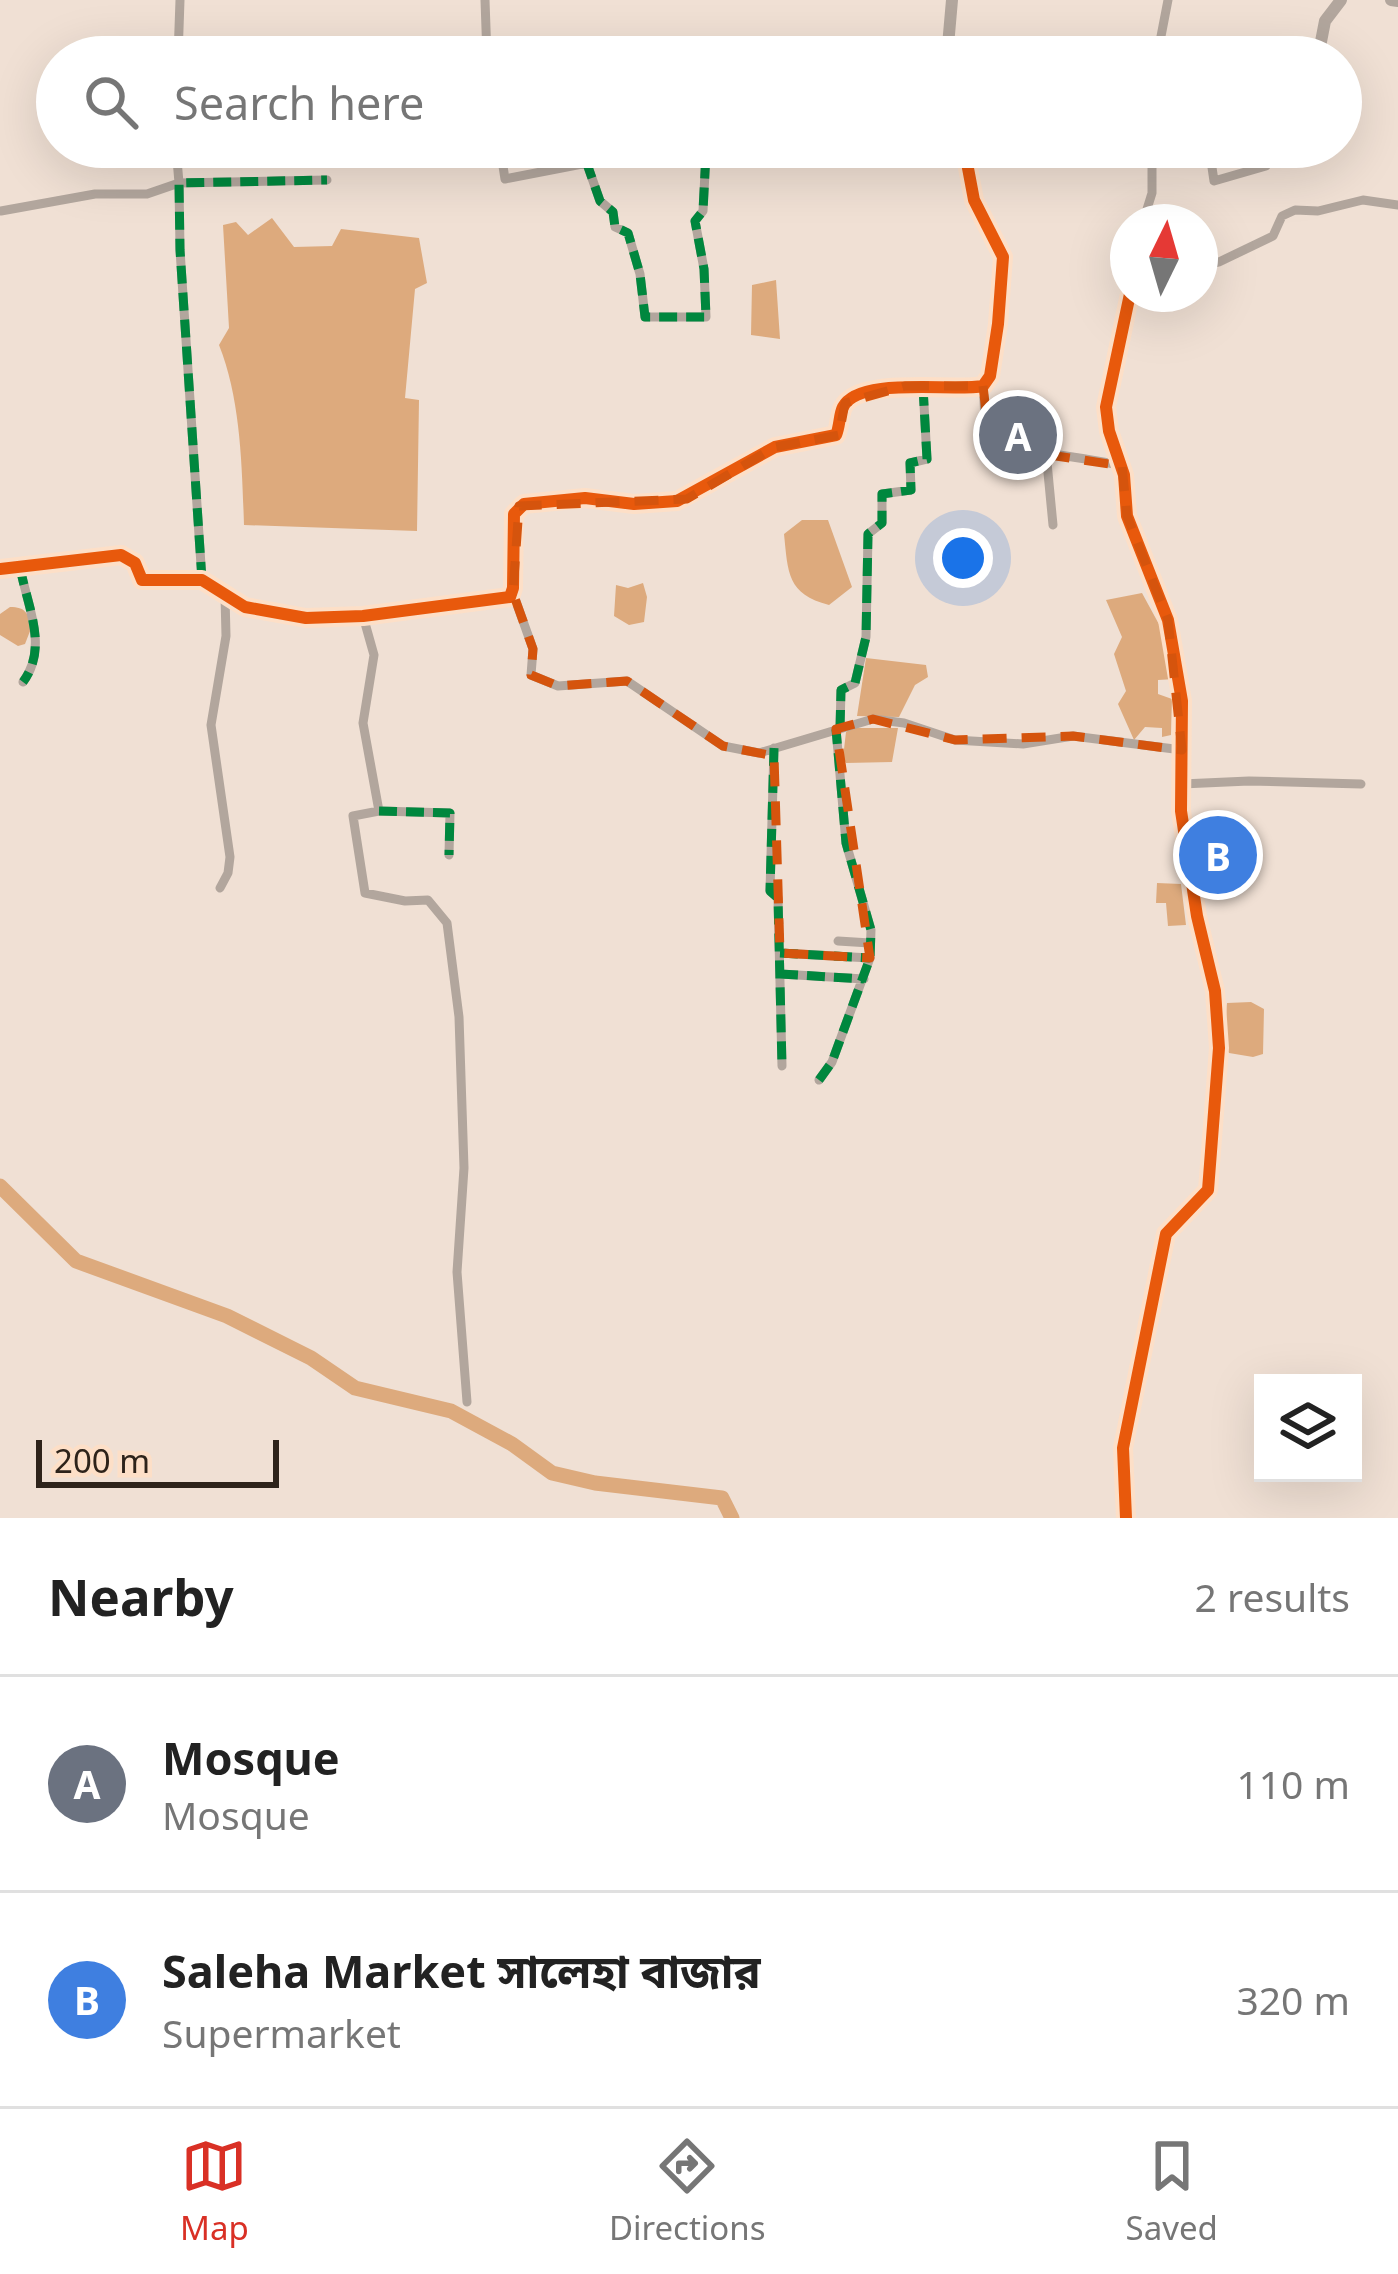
<!DOCTYPE html>
<html lang="en">
<head>
<meta charset="utf-8">
<style>
	:root { --surface:#fff; --page:#f2f2f2; --text:#222; --muted:#767676; --line:#e0e0e0; --accent:#d93025 }
	body { margin:0; font-family:"Noto Sans","Noto Sans Bengali",sans-serif; background:var(--page); color:var(--text) }
	.controls { position:absolute; right:36px; bottom:36px; display:grid; overflow:hidden; border-radius:0px; box-shadow:0 12px 48px #0002 }
	.controls button { width:108px; height:108px; display:grid; place-items:center; padding:0; border:0; border-bottom:3px solid var(--line); background:var(--surface); color:var(--text); font:60px sans-serif }
	.compass { position:absolute; left:1110px; top:204px; width:108px; height:108px; border-radius:50%; background:var(--surface); box-shadow:0 12px 48px #0002; rotate:5deg }
	.scale { position:absolute; left:36px; bottom:30px; width:243px; box-sizing:border-box; padding-left:12px; border:6px solid #2e231a; border-top:0; font-size:33px; line-height:42px; white-space:nowrap; color:#2e231a; -webkit-text-stroke:9px #fddfc7; paint-order:stroke }
	.you { position:absolute; left:963px; top:558px; width:42px; height:42px; margin:-30px; border:9px solid #fff; border-radius:50%; background:#1a73e8; box-shadow:0 0 0 18px #1a73e833 }
	.badge { display:grid; place-items:center; width:78px; height:78px; border-radius:50%; background:var(--accent); color:#fff; font-size:39px; font-weight:700 }
	.pin { position:absolute; translate:-50% -50%; border:6px solid #fff; box-shadow:0 3px 12px #0006 }
	.list { margin:0; padding:0; list-style:none }
	h2 { display:flex; justify-content:space-between; align-items:center; height:156px; margin:0; padding:0 48px; font-size:51px }
	h2 small { font-size:39px; font-weight:400; color:var(--muted) }
	.list li { display:grid; grid-template-columns:78px 1fr auto; gap:36px; align-items:center; box-sizing:border-box; height:216px; padding:0 48px; border-top:3px solid var(--line) }
	.list b { display:block; font-size:45px; white-space:nowrap }
	.list p { margin:0; font-size:39px; white-space:nowrap; color:var(--muted) }
	.list em { font-size:39px; font-style:normal; color:var(--muted) }
	.icon { flex:none; width:66px; height:66px; fill:none; stroke:currentColor; stroke-width:2; stroke-linecap:round; stroke-linejoin:round }
	.map { position:relative; flex:none; width:1398px; height:1518px; overflow:hidden }
	.search { position:absolute; background:var(--surface); box-shadow:0 12px 48px #0002; left:36px; right:36px; top:36px; height:132px; display:flex; align-items:center; gap:30px; box-sizing:border-box; padding:0 42px; border-radius:66px; color:var(--muted); font-size:45px }
	.sheet { height:588px; background:var(--surface) }
	nav { display:flex; justify-content:space-around; align-items:center; box-sizing:border-box; height:168px; border-top:3px solid var(--line); background:var(--surface); font-size:33px; color:var(--muted) }
	nav a { display:grid; justify-items:center; gap:6px }
	nav .on { color:var(--accent) }
	.map>svg:first-child { display:block }
	.water { fill:#ddaa7d }
	.lines { fill:none; stroke-linecap:round; stroke-linejoin:round }
	.river { stroke:#ddaa7d; stroke-width:15 }
	.minor { stroke:#b2a69d; stroke-width:9 }
	.tertiary { stroke:#b2a69d; stroke-width:12 }
	.quiet { stroke:#00873e; stroke-width:9; stroke-dasharray:18 9; stroke-linecap:butt }
	.cycleway-casing { stroke:#fddfc7; stroke-width:20 }
	.cycleway { stroke:#e8590c; stroke-width:12 }
	.marked { fill:none; stroke:#d5540d; stroke-width:9; stroke-dasharray:24 15; stroke-linejoin:round }
</style>
</head>
<body>
<div class="map">
<svg width="1398" height="1518" viewBox="0 0 1398 1518">
	<rect width="100%" height="100%" fill="#f0e0d4"/>
	<!-- water -->
	<path class="water" d="M272,218L294,247L332,246L341,229L419,238L427,283L415,289L405,398L419,400L417,531L244,525C242,467 241,400 219,345L229,328L223,225L236,222L248,235Z
		M776,280L780,339L751,335L752,285Z
		M802,520H828L852,587L829,605C787,594 788,573 784,534Z
		M643,583L647,597L644,622L629,625L614,616L616,585L628,588Z
		M1142,593L1167,639L1175,679L1158,680V694L1172,699L1171,735L1162,737V728L1145,727L1134,740L1118,704L1126,691L1114,654L1122,637L1106,600Z
		M10,607C26,607 27,613 32,626L25,644L18,646L0,635V614Z
		M866,658L926,665L928,677L915,685L899,717L857,716Z
		M852,728H898L892,762L846,763L843,758L846,732Z
		M1157,883L1181,884L1186,925L1168,926L1166,903H1156Z
		M1251,1002L1264,1009L1263,1054L1253,1057L1229,1053L1224,1046L1227,1003Z"/>
	<g class="lines">
		<!-- river -->
		<path class="river" d="M0,1186L76,1261L227,1316L311,1358L355,1388L451,1411L512,1444L552,1473L595,1483L722,1498L732,1518"/>
		<!-- minor -->
		<path class="minor" d="M485,0L487,57
			M178,57L180,0
			M1157,57L1168,0
			M500,147L505,179L639,153L724,152L728,147
			M1209,147L1214,181L1266,166
			M586,161L600,201L613,212L615,227L628,233L640,274L645,317H706L704,269L695,221L703,211L706,153
			M1,211L95,194H147L179,183L176,147
			M1143,222L1152,193V147
			M1200,267L1219,262L1273,236L1282,216L1295,210L1318,211L1363,200L1398,205
			M983,386C985,400 983,431 992,442C996,448 1101,459 1122,466
			M1046,452L1053,525
			M20,567C27,606 49,647 23,682
			M202,580L180,250L179,183L327,180
			M513,593L533,649L531,675L558,686L627,681L723,746L759,753L873,719L904,723L955,740L1023,744L1073,736L1182,750
			M363,616L374,655L363,723L379,811L353,816L365,893L405,901L428,900L447,923L459,1017L464,1168L457,1272L467,1402
			M840,728L841,690L855,683L866,637L868,534L882,523V494L911,490L910,463L927,459L923,387
			M774,748L770,891L778,898L782,1066
			M1182,784L1249,781L1361,784
			M379,811L450,813L449,855
			M220,888L228,873L230,857L211,725L226,636L225,596
			M838,941L870,943
			M780,953L870,958
			M780,974L864,979
			M819,1080L832,1062L870,958L871,930L846,843L836,729
			M1126,1518L1123,1448L1166,1234L1208,1190L1219,1048L1215,991L1197,916L1181,811L1182,701L1168,620L1127,516L1124,475L1109,431L1106,407L1130,294"/>
		<!-- tertiary -->
		<path class="tertiary" d="M1391,0L1398,1
			M947,57L952,0
			M1318,57L1325,21L1341,0
			M0,569L121,555L135,563L142,580H202L245,607L306,618L363,616L510,597L513,588L514,514L524,504L585,498L634,504L677,501L775,447L836,435C840,426 839,415 843,407C859,376 953,392 983,386L990,376L998,324L1003,257L974,200L964,147"/>
		<!-- quiet -->
		<path class="quiet" d="M586,161L600,201L613,212L615,227L628,233L640,274L645,317H706L704,269L695,221L703,211L706,153
			M20,567C27,606 49,647 23,682
			M202,580L180,250L179,183L327,180
			M840,728L841,690L855,683L866,637L868,534L882,523V494L911,490L910,463L927,459L923,387
			M774,748L770,891L778,898L782,1066
			M379,811L450,813L449,855
			M780,953L870,958
			M780,974L864,979
			M819,1080L832,1062L870,958L871,930L846,843L836,729"/>
		<!-- cycleway casing -->
		<g class="cycleway-casing">
			<path id="cycleway" d="M0,569L121,555L135,563L142,580H202L245,607L306,618L363,616L510,597L513,588L514,514L524,504L585,498L634,504L677,501L775,447L836,435C840,426 839,415 843,407C859,376 953,392 983,386L990,376L998,324L1003,257L974,200L964,147
				M1126,1518L1123,1448L1166,1234L1208,1190L1219,1048L1215,991L1197,916L1181,811L1182,701L1168,620L1127,516L1124,475L1109,431L1106,407L1130,294"/>
		</g>
		<!-- cycleway -->
		<use href="#cycleway" class="cycleway"/>
	</g>
	<!-- marked area -->
	<path class="marked" d="M905,386H983L990,446L1122,466L1127,516L1168,620L1182,750L1073,736L955,740L873,719L836,729L870,958L780,953L774,756L723,746L627,681L558,686L531,675L533,649L513,593L519,506L687,499L775,447L839,435L845,403Z"/>
</svg>
<div class="controls">
<button><svg class="icon" aria-label="layers" viewBox="0 0 24 24"><path d="M12 4l9 5-9 5-9-5zM3 14l9 5 9-5"/></svg></button>
</div>
<svg class="compass" viewBox="-18 -18 36 36"><path d="M0-13l5 13h-10z" fill="#e53935"/><path d="M0 13l5-13h-10z" fill="#767676"/></svg>
<div class="scale">200 m</div>
<div class="you"></div>
<div class="pin badge" style="left:1018px;top:435px;background:#6b7280">A</div>
<div class="pin badge" style="left:1218px;top:855px;background:#3f7fe0">B</div>
<div class="search"><svg class="icon" aria-label="search" viewBox="0 0 24 24"><circle cx="10" cy="10" r="6"/><path d="M15 15l6 6"/></svg>Search here</div>
</div>
<section class="sheet">
<h2>Nearby<small>2 results</small></h2>
<ul class="list">
<li><span class="badge" style="background:#6b7280">A</span><div><b>Mosque</b><p>Mosque</p></div><em>110 m</em></li>
<li><span class="badge" style="background:#3f7fe0">B</span><div><b>Saleha Market সালেহা বাজার</b><p>Supermarket</p></div><em>320 m</em></li>
</ul>
</section>
<nav>
<a class="on"><svg class="icon" aria-label="map" viewBox="0 0 24 24"><path d="M3 6l6-2 6 2 6-2v14l-6 2-6-2-6 2zM9 4v14M15 6v14"/></svg>Map</a>
<a><svg class="icon" aria-label="directions" viewBox="0 0 24 24"><path d="M12 3l9 9-9 9-9-9zM9 14v-3h6M13 9l2 2-2 2"/></svg>Directions</a>
<a><svg class="icon" aria-label="saved" viewBox="0 0 24 24"><path d="M7 4h10v16l-5-4-5 4z"/></svg>Saved</a>
</nav>
</body>
</html>
